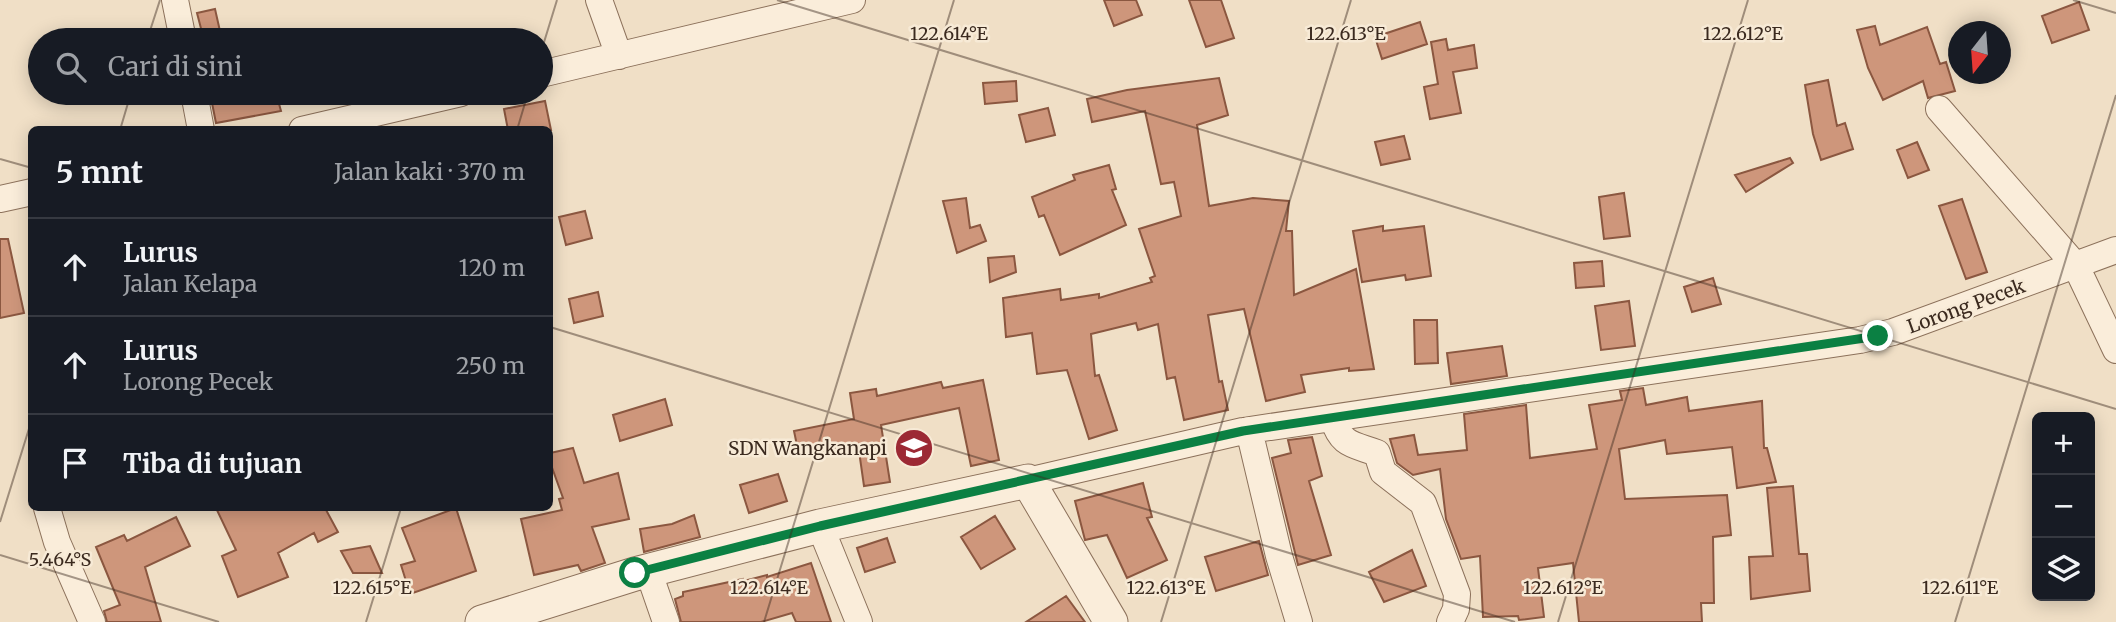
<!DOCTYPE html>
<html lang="id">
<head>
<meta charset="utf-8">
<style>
	:root { --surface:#171b24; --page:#20242c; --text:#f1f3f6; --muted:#9ea1a6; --line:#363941 }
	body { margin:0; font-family:Merriweather,serif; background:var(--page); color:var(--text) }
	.controls { position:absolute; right:21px; bottom:21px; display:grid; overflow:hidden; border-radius:10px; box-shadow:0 4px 18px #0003 }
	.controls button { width:63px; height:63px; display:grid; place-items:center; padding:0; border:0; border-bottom:2px solid var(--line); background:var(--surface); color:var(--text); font:35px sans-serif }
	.compass { position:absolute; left:1948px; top:21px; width:63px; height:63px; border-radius:50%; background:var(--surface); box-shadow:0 4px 18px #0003; rotate:197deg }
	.stop { position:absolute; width:21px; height:21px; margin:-16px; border:5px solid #0b8043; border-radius:50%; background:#fff }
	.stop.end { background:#0b8043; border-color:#fff; box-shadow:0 2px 7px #0008 }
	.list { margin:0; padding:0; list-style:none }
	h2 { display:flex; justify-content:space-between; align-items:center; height:91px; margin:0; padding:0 28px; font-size:30px }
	h2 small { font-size:23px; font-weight:400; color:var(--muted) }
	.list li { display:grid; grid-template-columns:46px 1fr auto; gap:21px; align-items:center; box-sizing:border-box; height:98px; padding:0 28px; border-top:2px solid var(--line) }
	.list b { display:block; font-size:26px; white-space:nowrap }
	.list p { margin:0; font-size:23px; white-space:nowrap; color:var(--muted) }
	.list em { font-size:23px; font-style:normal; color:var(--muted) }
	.icon { flex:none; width:38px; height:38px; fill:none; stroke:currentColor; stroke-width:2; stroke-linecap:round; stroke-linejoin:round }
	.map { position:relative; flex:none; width:2116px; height:622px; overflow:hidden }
	.search { position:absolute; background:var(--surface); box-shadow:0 4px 18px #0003; left:28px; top:28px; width:525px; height:77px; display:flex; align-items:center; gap:18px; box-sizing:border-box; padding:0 24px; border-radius:38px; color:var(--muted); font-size:26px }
	.panel { position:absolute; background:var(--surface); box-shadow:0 4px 18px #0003; left:28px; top:126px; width:525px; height:385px; border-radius:10px }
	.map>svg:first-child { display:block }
	.building { fill:#ce967b; stroke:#8b5740; stroke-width:2 }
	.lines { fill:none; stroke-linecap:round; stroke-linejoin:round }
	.minor-casing { stroke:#8c715b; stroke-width:28 }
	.tertiary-casing { stroke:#8c715b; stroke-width:35 }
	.minor { stroke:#faedda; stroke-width:26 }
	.tertiary { stroke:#faedda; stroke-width:33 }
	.route { stroke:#0b8043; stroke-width:9 }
	.ticks { fill:none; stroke:#3b2a1f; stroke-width:2; stroke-opacity:0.45 }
	.labels { text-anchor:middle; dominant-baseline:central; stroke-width:5; stroke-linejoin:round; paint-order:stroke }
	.street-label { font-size:19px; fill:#3b2a1f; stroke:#f7ead6 }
	.poi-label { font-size:19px; fill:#3b2a1f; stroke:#f7ead6; text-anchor:end }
	.ticks-label { font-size:18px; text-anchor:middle; fill:#3b2a1f; stroke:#f7ead6; stroke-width:5; stroke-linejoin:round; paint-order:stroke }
</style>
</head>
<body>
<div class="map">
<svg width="2116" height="622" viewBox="0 0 2116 622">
	<rect width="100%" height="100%" fill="#f0dfc6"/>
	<!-- building -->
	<path class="building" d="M1104,0H1136L1142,15L1114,26Z
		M1189,0H1221L1234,38L1206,47Z
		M2079,2L2089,30L2052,43L2042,16Z
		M215,9L222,40H204L197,13Z
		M1420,22L1427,44L1382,59L1375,37Z
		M1875,26L1880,45L1927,27L1940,64L1946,62L1955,91L1928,98L1923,81L1883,100L1868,68L1857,30Z
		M1446,39L1448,50L1474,45L1477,68L1453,72L1461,113L1430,119L1424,87L1438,84L1431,42Z
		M1219,78L1228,115L1197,125L1209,206L1253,198L1289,201L1286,231H1292L1294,295L1356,269L1374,369L1349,371V368L1301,375L1305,392L1266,401L1244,309L1208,315L1219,382L1222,381L1228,410L1184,420L1175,377L1167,379L1158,324L1138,330L1136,323L1091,334L1095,376L1099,375L1117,430L1089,439L1067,370L1037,374L1032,333L1006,337L1003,298L1060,289L1061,300L1099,294V298L1152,282L1150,278L1155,276L1139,229L1181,216L1174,182L1161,184L1145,111L1092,122L1087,99L1127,90Z
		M1828,80L1837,126L1845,123L1853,149L1821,160L1813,134L1805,85Z
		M1016,81L1017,101L985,104L983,83Z
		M210,93H276L281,111L216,123Z
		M545,101L551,130H508L504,109Z
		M1048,108L1055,135L1026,142L1019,115Z
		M1404,136L1410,159L1381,165L1375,142Z
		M1917,142L1929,170L1908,178L1897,150Z
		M1790,158L1793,163L1746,192L1735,175Z
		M1109,165L1116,189L1112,190L1126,225L1060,255L1044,215L1039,217L1032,197L1075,180L1073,175Z
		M1624,193L1630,236L1604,239L1599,197Z
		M966,198L970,228L980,225L986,241L957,253L943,201Z
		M1962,199L1987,272L1966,279L1939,206Z
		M585,211L592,238L566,245L559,217Z
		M1383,226V231L1424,226L1431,276L1406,280L1405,275L1362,282L1353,231Z
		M0,239H8L24,313L0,318Z
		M1014,256L1016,272L990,282L988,258Z
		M1602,261L1604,286L1576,288L1574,263Z
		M1713,278L1721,304L1692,312L1684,287Z
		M598,292L603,316L574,323L569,299Z
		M1629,301L1635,346L1601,350L1595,306Z
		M1414,320H1437L1438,363L1415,364Z
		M1502,346L1507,376L1451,384L1447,353Z
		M983,380L999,460L971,466L959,408L881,425L890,482L864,486L858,444L799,455L794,431L854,419L850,393L876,389L877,396L941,382L943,388Z
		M1643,388L1646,405L1687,397L1689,411L1762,401L1764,448H1767L1776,482L1737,488L1732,447L1667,454L1665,440L1619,449L1625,499L1727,495L1731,535L1713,537L1714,603H1701L1702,622H1579L1573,563L1538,568L1544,617L1519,620L1518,616L1483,617L1480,556L1461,559L1446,519L1440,469L1413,475L1397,463L1390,439L1414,435L1418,455L1467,450L1464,414L1526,405L1530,458L1597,449L1589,405L1622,400L1620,391Z
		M665,399L672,425L620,441L613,415Z
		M1312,437L1322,476L1309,481L1331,555L1298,565L1272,458L1291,453L1288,440Z
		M573,448L584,483L618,473L629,519L592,527L605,563L581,571L578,565L534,575L521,519L562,510L559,499L563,498L550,462V453Z
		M778,474L787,501L749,513L740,485Z
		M1143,483L1152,517L1147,518L1167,560L1127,578L1107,535L1085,540L1075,501Z
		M1793,486L1799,554H1807L1810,591L1751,599L1749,557L1773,556L1767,488Z
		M216,508H325L338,532L318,542L314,533L278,553L288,577L238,597L222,556L236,550Z
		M456,508L476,571L410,594L401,565L415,561L402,528Z
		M694,515L700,537L644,552L640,529L672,524Z
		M995,516L1015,549L981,569L961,537Z
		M176,517L190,546L145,567L161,622H107L104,611L120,605L96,547L124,535L127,541Z
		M887,538L895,562L865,572L857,548Z
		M1259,541L1268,575L1216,591L1205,557Z
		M370,546L382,573H353L341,551Z
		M1412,550L1426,586L1384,602L1369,572Z
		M811,563L831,622H796L792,613L761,622H681L675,599L683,596V592L743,579L744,581L767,575V577Z
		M1066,596L1085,622H1026Z"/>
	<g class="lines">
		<!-- minor casing -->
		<g class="minor-casing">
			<path id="minor" d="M175,0L183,40
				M599,0L619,56
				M541,74L852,0
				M194,93L201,130
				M1939,109L2076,266L2116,350
				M302,130L461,93
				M0,199L32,192
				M1333,418C1341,446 1353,444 1377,453L1383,472L1423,503L1457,594L1456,609L1450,622
				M1249,430L1279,556L1299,622
				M1028,481L1243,431L1860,340L1893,332L2116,250
				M47,508L57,542L92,622
				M820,526L859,622
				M648,570L666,622"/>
		</g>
		<!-- tertiary casing -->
		<g class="tertiary-casing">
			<path id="tertiary" d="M482,622L635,574L820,526L1028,481L1111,622"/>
		</g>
		<!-- minor -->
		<use href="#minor" class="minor"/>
		<!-- tertiary -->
		<use href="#tertiary" class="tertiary"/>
	</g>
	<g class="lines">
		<!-- route -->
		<path class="route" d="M635,573L820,526L1243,431L1878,336"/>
	</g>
	<!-- ticks -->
	<path class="ticks" d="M777,0L2116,409M2073,0L2116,13M147,40L160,0M541,52L557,0M120,130L131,93M517,130L528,93M0,159L32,168M550,327L1515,622M0,522L32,419M0,555L219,622M366,622L401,508M764,622L954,0M1161,622L1351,0M1558,622L1748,0M1955,622L2116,95"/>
	<!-- icons -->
	<defs>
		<g id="school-disc" transform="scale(2.0125)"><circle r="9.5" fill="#9c2934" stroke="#f7ead6"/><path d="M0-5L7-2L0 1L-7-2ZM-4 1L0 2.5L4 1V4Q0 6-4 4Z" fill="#fff"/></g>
	</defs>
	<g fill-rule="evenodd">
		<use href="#school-disc" x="914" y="448"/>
	</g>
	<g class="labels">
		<!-- street labels -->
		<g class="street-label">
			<text transform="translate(1966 306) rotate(-20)">Lorong Pecek</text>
		</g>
		<!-- poi labels -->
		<g class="poi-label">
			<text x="887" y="448">SDN Wangkanapi</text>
		</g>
	</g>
	<g class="ticks-label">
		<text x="949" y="40">122.614°E</text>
		<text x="1346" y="40">122.613°E</text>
		<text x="1743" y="40">122.612°E</text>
		<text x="60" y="566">5.464°S</text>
		<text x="372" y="594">122.615°E</text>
		<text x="769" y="594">122.614°E</text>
		<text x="1166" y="594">122.613°E</text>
		<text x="1563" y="594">122.612°E</text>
		<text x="1960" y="594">122.611°E</text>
	</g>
</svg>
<div class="controls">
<button>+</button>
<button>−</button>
<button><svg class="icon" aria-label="layers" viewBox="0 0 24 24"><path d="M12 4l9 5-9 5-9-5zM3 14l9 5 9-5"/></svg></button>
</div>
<svg class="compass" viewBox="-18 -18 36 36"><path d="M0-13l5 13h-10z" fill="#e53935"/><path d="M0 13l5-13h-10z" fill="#9ea1a6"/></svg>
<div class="stop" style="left:635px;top:573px"></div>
<div class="stop end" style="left:1878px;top:336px"></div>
<div class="search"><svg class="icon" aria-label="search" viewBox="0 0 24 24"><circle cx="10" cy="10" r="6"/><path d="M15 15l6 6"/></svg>Cari di sini</div>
<section class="panel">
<h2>5 mnt<small>Jalan kaki · 370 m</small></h2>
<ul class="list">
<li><svg class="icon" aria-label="ahead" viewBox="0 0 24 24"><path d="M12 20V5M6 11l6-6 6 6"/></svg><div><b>Lurus</b><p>Jalan Kelapa</p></div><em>120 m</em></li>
<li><svg class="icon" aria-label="ahead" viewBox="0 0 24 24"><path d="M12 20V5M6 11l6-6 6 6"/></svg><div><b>Lurus</b><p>Lorong Pecek</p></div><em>250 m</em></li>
<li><svg class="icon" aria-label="arrive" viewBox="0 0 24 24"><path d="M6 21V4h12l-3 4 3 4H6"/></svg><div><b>Tiba di tujuan</b></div></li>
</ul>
</section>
</div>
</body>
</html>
